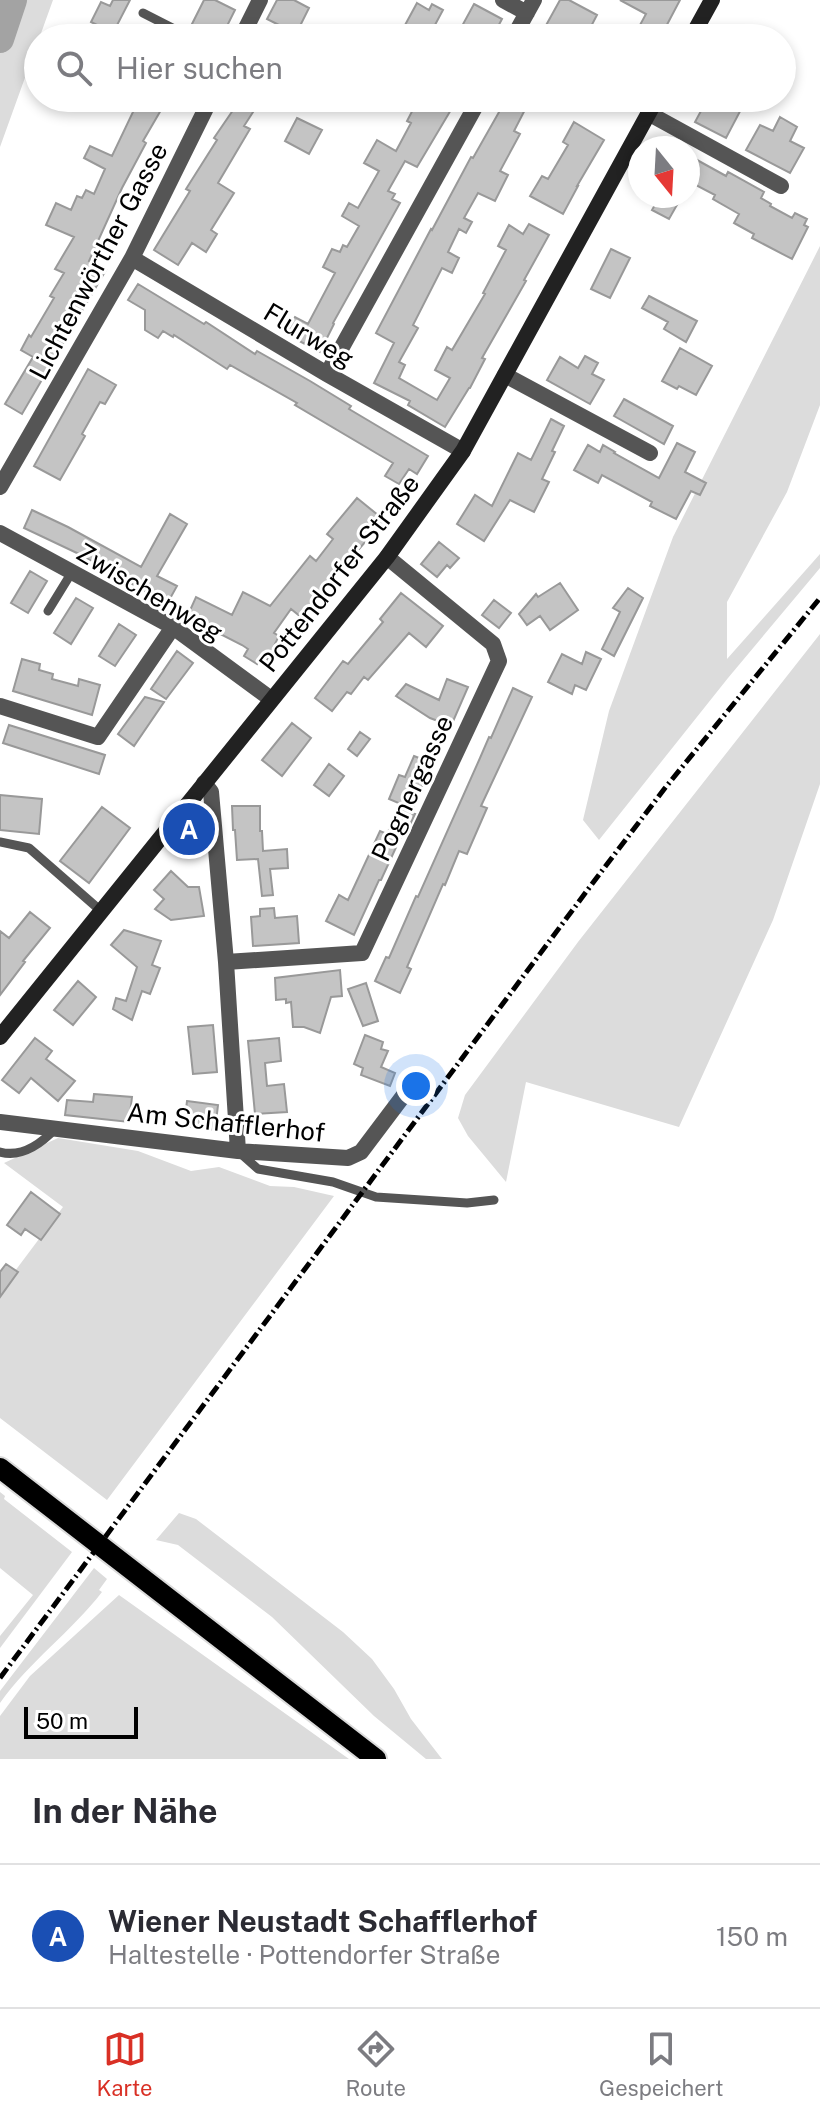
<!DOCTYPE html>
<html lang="de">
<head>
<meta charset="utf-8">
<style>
	:root { --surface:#fff; --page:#f2f2f3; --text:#2b2b33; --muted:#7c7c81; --line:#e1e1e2; --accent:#d93025 }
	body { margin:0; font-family:"Public Sans",sans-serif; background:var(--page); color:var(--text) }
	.compass { position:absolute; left:628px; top:136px; width:72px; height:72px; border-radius:50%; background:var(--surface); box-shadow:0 4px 12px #0003; rotate:162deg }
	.scale { position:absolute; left:24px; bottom:20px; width:114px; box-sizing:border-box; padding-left:8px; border:4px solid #000; border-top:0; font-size:22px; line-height:28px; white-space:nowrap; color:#000; -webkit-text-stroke:6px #fff; paint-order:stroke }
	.you { position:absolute; left:416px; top:1086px; width:28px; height:28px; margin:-20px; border:6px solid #fff; border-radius:50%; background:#1a73e8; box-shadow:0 0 0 12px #1a73e833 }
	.badge { display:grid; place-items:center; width:52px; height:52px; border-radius:50%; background:var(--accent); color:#fff; font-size:26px; font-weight:700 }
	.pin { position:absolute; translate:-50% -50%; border:4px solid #fff; box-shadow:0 2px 8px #0006 }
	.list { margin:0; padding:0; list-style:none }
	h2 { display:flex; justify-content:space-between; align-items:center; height:104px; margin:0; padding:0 32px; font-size:34px }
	h2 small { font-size:26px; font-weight:400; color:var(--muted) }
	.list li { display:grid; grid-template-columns:52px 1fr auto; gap:24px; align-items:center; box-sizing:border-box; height:144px; padding:0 32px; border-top:2px solid var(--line) }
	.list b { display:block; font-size:30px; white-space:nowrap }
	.list p { margin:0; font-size:26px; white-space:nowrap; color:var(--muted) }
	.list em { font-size:26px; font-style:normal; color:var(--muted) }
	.icon { flex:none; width:44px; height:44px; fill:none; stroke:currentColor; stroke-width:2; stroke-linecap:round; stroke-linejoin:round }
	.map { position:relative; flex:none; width:820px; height:1759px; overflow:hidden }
	.search { position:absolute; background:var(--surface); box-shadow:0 4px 12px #0003; left:24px; right:24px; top:24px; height:88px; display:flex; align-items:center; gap:20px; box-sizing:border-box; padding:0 28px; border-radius:44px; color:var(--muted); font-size:30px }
	.sheet { height:248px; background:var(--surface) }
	nav { display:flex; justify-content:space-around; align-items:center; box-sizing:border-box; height:112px; border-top:2px solid var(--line); background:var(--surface); font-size:22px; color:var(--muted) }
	nav a { display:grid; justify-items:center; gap:4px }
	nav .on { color:var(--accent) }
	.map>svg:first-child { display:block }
	.green { fill:#dcdcdc }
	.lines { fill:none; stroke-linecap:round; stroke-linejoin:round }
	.river { stroke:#a3a3a3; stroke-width:28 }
	.building { fill:#c4c4c4; stroke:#999; stroke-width:2 }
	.primary-casing { stroke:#dbdbdb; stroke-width:24 }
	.lane { stroke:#555; stroke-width:9 }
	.street { stroke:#555; stroke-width:16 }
	.secondary { stroke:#222; stroke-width:16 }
	.primary { stroke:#000; stroke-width:20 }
	.rail { stroke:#000; stroke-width:5; stroke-dasharray:12 4 2 4; stroke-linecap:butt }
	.labels { text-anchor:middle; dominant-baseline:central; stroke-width:6; stroke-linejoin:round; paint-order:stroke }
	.street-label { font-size:26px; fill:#000; stroke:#fff }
</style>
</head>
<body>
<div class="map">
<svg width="820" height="1759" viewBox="0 0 820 1759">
	<rect width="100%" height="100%" fill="#fff"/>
	<!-- green -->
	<path class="green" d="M0,0H53L0,147Z
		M820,246V405L787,492L727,602V659L820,554V568L728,678L599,840L583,820L609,711L673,537Z
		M820,634V784L773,920L679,1127L526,1082L506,1182L468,1136L458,1118L465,1095L578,942Z
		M58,1138L138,1151L191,1171L219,1167L270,1186L294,1187L334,1196L107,1500L0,1418V1291L63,1207L4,1163Z
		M0,1492L5,1496L4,1499L72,1552L0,1648V1636L33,1595L0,1568Z
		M179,1513L196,1519L343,1632L372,1659L394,1689L411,1719L442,1759H426L374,1716L272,1617L178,1545L156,1540Z
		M94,1568L107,1579L99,1590L102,1592C71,1632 30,1661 0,1703V1691Z
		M119,1595L349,1759H0V1716L30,1676Z"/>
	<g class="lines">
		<!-- river -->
		<path class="river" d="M0,39L13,0"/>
	</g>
	<!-- building -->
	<path class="building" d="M113,0H130L113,33L91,22L101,2L110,6Z
		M204,0H215L235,10L221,38H206L190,28Z
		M277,0H294L309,8L294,38H283L276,35L281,26L267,19Z
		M560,0H569L597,15L585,38H539Z
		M620,0H680L660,38H633L646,14Z
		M417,3L429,10L432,4L443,10L428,38H398Z
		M474,4L502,19L492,38H484L462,26Z
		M108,98H168L143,141L146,143L122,188L89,261L106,270L22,414L5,404L33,357L21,350L29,335L31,337L54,298L50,296L64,273L55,269L74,237L46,225L56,203L71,210L77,196L82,198L86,190L94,194L105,169L84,158L90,146L112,156L133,112Z
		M419,98H458L417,167L405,161L388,191L395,194L392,199L400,203L333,323L334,324L320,352L286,334L295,317L308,324L335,273L323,267L332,249L340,252L343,245L347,247L359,226L342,216L349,203L358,208L379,171L364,163L377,140L396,151L411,123L407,121Z
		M507,98H531L514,131L520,134L500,171L508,175L495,201L478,193L464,218L472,222L466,233L459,229L448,252L459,258L452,273L442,268L413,325L418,328L399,362L405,365L399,378L437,400L450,378L435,370L447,347L452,350L485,294L483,293L506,250L498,246L509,225L523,234L529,224L549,235L524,280L526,281L482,358L485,359L470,388H469L445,427L408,405L410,401L374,383L394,343L376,333L431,229L432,230L471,157L473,158Z
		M708,98H747L726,138L695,122Z
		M240,100L255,109L244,126L250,129L218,183L234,193L211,230L217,234L206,252L192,243L178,265L154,250L190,191L186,189L217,140L214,138Z
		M780,117L797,127L790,141L804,148L790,173L746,150L760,125L773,131Z
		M297,118L322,130L309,154L285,141Z
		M574,122L604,140L577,186H578L563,214L530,196L542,176L548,179L568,145L563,142Z
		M688,155L726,176L728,172L764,192L761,198L771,204L770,206L792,218L795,213L807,219L804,225L808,227L792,259L752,238L754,234L734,223L739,214L713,199L715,195L688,181Z
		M660,196H682L669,219L652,210Z
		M611,249L630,258L610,298L591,289Z
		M138,284L204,324L206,322L255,354L257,351L310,381L351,406L349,409L428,456L417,474L409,469L399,484L385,476L393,463L295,405L297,403L230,365L227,369L174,335L173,337L163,331L158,338L145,330V310L128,300Z
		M649,296L697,321L686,342L664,329L668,322L642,308Z
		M680,348L712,366L696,395L679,386L677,389L662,381Z
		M585,356L598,363L592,374L604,380L590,404L547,380L560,357L578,368Z
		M88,369L116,385L105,404L100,402L82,434L85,436L60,480L34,466Z
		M624,399L673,426L664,444L614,416Z
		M551,419L564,426L552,451L555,452L542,479L549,482L534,512L510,500L484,541L457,524L475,495L492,506L518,453L531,460Z
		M677,443L695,452L685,472L706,483L700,495L691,491L676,519L650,506L652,502L602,475L598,483L574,470L588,445L600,452L603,445L615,452L614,453L659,478Z
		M357,498L384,520L301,617L291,609L274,633L279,636L267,660L261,656L257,664L244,656L248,649L242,645L187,617L196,597L232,615L243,592L270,606L310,556L316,561L333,539L327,534Z
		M32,510L68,527L141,567L170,514L187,524L157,576L177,586L167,604L79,554L24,528Z
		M439,542L459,558L450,568L447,565L437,577L421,564Z
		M30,571L47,581L28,613L11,603Z
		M560,583L578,610L550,630L540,616L527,625L519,614L536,594L538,597Z
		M628,588L643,598L614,656L602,649L620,612L613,608Z
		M401,593L443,626L426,647L409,633L368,680L364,677L351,694L347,692L332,711L315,698L343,661L348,664L383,622L380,619Z
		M76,598L93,608L71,644L54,633Z
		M494,600L511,613L499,628L482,615Z
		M119,624L136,635L115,666L99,656Z
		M177,651L193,663L166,699L151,689Z
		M586,652L601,659L586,690L575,685L572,694L548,682L562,654L582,664Z
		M22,659L40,664L39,670L53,674L52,679L78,686L79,679L100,685L92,715L13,691Z
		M447,679L468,687L451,726L430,718L396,696L406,684L439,700Z
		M513,688L532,697L481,806L487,808L467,854L459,851L445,885L443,884L407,967L411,969L400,993L375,981L386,957L389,958L416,896L418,897L480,758L489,737L491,738Z
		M145,697L164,702L134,746L118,734Z
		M292,723L311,738L282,776L262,760Z
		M9,725L105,755L99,774L3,743Z
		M360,732L370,739L357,756L348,749Z
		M414,756L432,763L411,813L415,814L407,831L404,830L381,880H379L354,935L326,921L339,895L348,900L380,831L387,834L401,804L389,799L399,775L405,777Z
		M329,764L344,776L329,796L314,785Z
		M0,795L42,799L39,834L0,830Z
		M232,806H260V831H262L263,851L287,849L288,868L270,869L273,895L262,896L258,859L237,860L235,830H233Z
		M102,807L130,828L89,883L60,861Z
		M171,871L188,887H199L204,916L171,920L155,909L164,899L154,890Z
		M274,908L275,918L297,916L299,943L253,946L251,917L260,916V909Z
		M30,912L50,928L23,961L25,962L0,995V931L9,938Z
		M124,930L161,941L152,965L160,968L150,994L142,991L132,1020L113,1009L116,998L126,1001L137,967L111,945Z
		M340,970L342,996L331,997L320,1033L304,1027H293L291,1002L286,1003V999L276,1000L275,978Z
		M78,981L96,997L73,1025L54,1010Z
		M366,983L378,1021L363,1026L348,989Z
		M213,1025L217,1072L193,1074L188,1027Z
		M365,1035L383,1042L381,1049L388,1051L381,1067L395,1073L390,1086L361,1075L363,1068L354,1064Z
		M35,1038L52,1051L46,1059L75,1081L58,1101L31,1078L19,1093L2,1080Z
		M279,1038L281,1061L265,1063L267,1086L284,1084L287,1112L255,1114L248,1041Z
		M94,1094L132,1097L129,1122L65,1115L67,1100L93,1102Z
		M187,1101L218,1105L215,1130L184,1126Z
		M31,1192L60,1214L41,1240L25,1229L21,1235L7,1225Z
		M6,1264L18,1272L0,1297V1272Z"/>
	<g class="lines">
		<!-- primary casing -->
		<g class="primary-casing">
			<path id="primary" d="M0,1468L376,1759"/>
		</g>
		<!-- lane -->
		<path class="lane" d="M143,13L192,38
			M48,611L72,572
			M0,842L29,848L101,911
			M0,1152C22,1158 41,1144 56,1128
			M240,1153L258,1169L333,1182L376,1197L467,1203L494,1200"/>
		<!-- street -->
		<path class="street" d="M503,0L527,13
			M241,38L260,0
			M513,38L534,0
			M648,113L781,186
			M132,258L327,374L463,451
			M327,374L480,98
			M505,375L650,453
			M0,487L132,258L211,98
			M0,533L173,627L271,699
			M0,706L98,737L173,627
			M204,783L211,792L226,962L238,1151
			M226,962L362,953L499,661L493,644L387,557
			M0,1122L238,1151L348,1158L361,1152L413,1083"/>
		<!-- secondary -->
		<path class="secondary" d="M691,38L712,0
			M0,1037L387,557L463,451L657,98"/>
		<!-- primary -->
		<use href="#primary" class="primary"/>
		<!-- rail -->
		<path class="rail" d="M0,1678L595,880L665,788L820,598"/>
	</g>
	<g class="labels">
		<!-- street labels -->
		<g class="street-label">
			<text transform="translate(98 261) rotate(-62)">Lichtenwörther Gasse</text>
			<text transform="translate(309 335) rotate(31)">Flurweg</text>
			<text transform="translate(339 573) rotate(-52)">Pottendorfer Straße</text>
			<text transform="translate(150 592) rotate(31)">Zwischenweg</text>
			<text transform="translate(412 788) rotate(-65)">Pognergasse</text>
			<text transform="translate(226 1122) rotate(6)">Am Schafflerhof</text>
		</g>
	</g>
</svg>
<svg class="compass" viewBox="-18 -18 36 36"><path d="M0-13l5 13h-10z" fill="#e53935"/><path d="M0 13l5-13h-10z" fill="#7c7c81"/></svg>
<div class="scale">50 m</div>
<div class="you"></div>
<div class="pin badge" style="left:189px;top:829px;background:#1a4fb4">A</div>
<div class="search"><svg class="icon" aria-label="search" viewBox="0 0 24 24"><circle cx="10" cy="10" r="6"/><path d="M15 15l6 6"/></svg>Hier suchen</div>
</div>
<section class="sheet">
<h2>In der Nähe<small></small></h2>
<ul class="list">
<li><span class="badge" style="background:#1a4fb4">A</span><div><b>Wiener Neustadt Schafflerhof</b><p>Haltestelle · Pottendorfer Straße</p></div><em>150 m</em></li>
</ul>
</section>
<nav>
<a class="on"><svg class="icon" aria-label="map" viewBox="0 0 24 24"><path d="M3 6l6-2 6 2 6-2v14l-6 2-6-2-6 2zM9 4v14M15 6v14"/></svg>Karte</a>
<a><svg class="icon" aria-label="directions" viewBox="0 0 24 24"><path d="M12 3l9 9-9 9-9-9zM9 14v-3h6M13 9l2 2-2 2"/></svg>Route</a>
<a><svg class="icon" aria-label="saved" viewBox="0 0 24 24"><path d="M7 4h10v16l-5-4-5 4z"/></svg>Gespeichert</a>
</nav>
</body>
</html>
